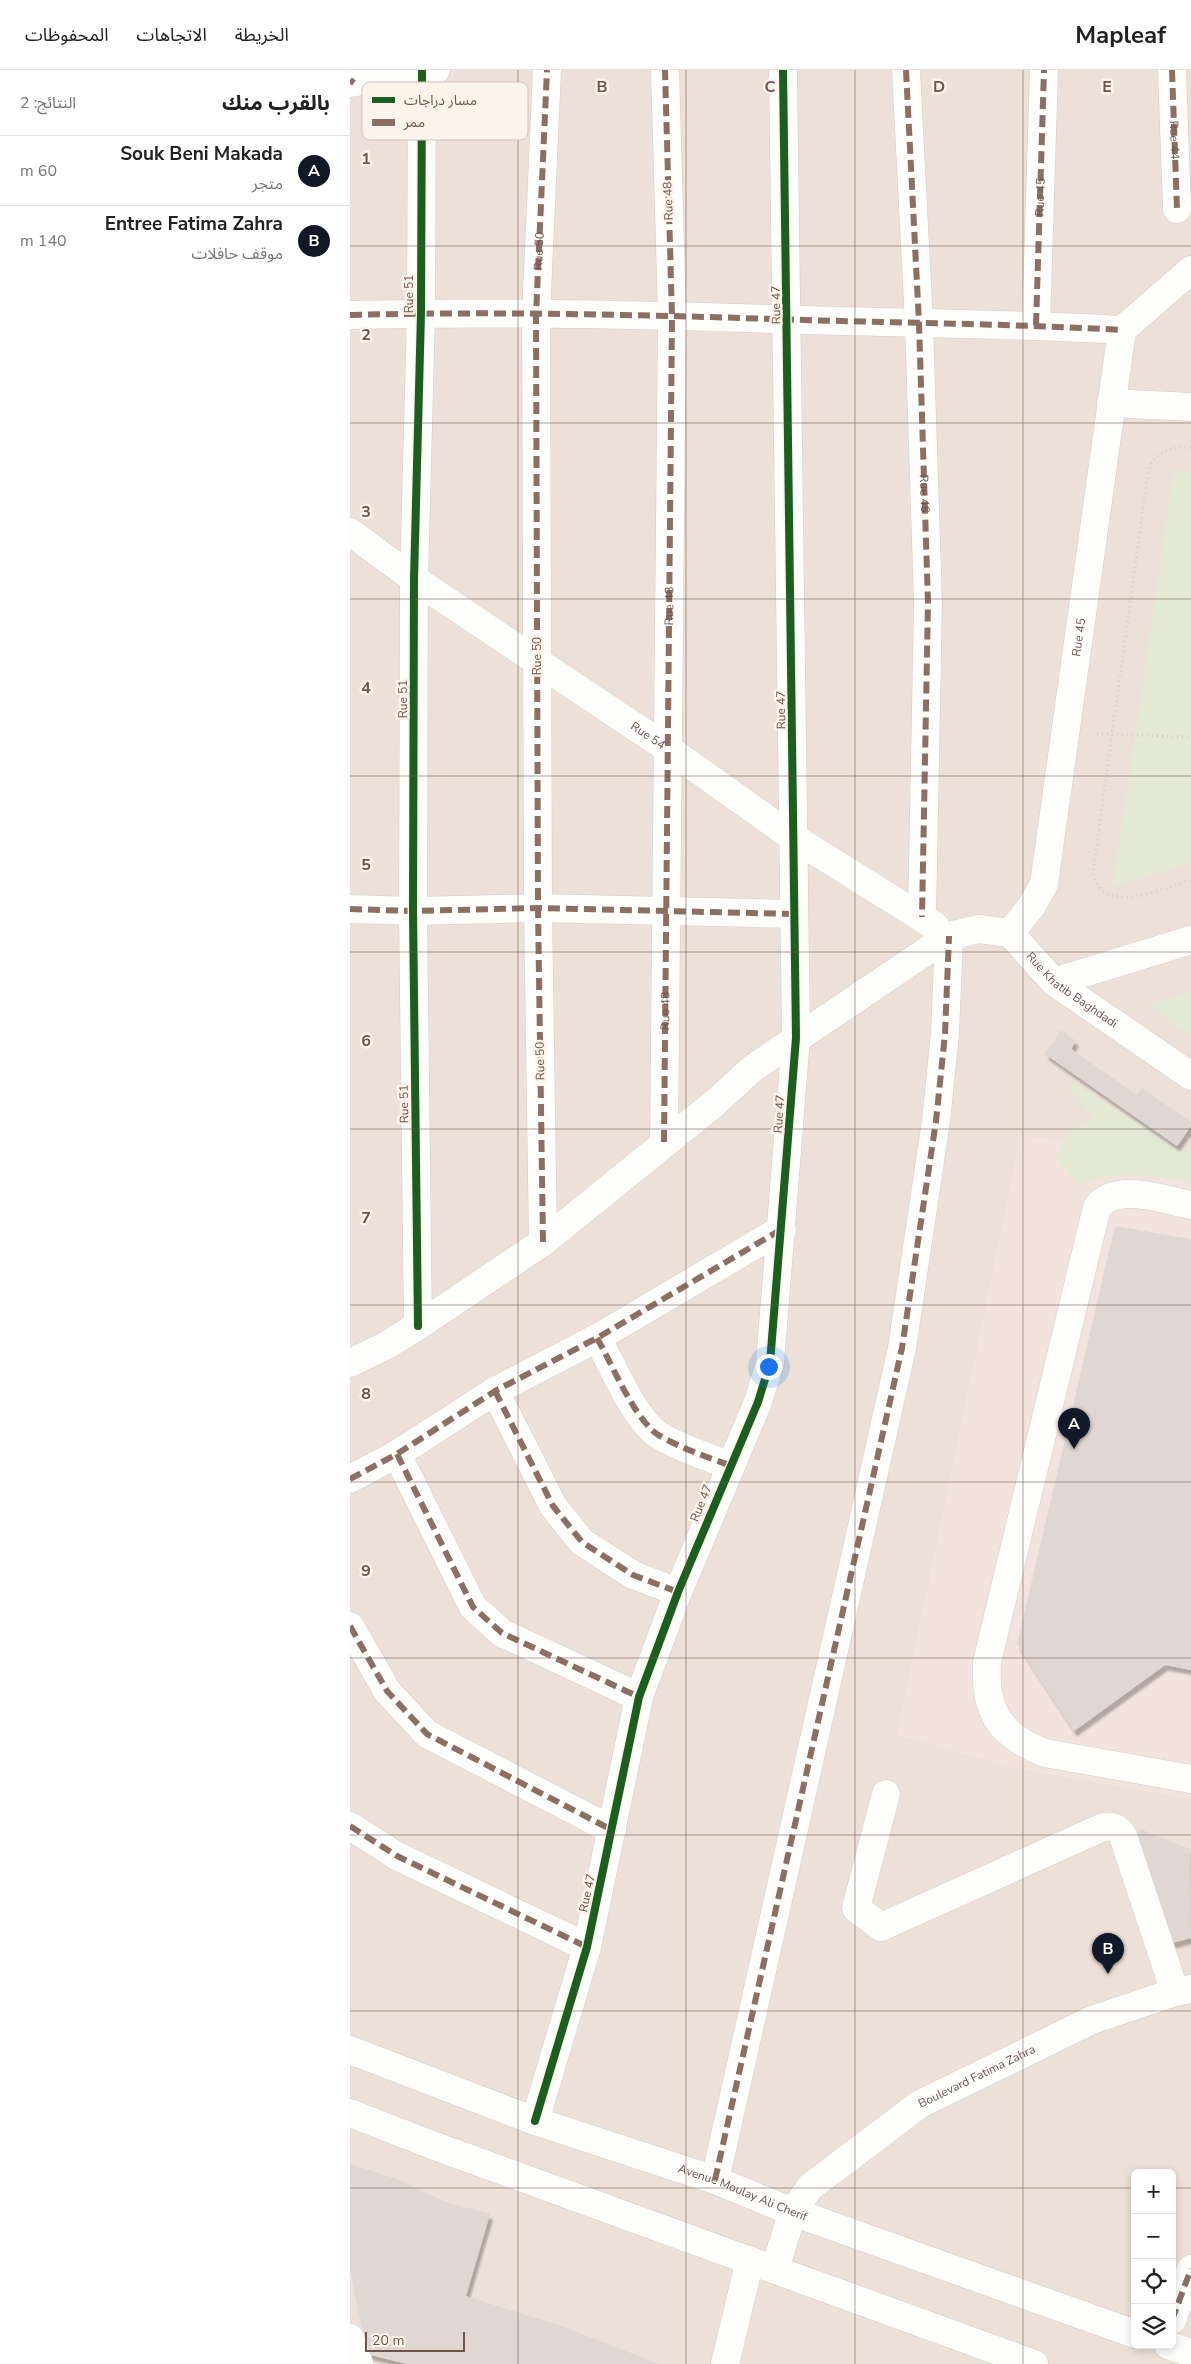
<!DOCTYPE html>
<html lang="ar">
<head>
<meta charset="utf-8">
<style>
	:root { --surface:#fff; --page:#f6f6f6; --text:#222; --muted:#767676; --line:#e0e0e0; --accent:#111827 }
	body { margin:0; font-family:"Nunito Sans","Noto Sans Arabic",sans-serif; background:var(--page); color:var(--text); direction:rtl }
	.controls { position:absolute; right:15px; bottom:15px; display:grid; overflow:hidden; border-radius:8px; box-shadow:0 2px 8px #0003 }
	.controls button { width:45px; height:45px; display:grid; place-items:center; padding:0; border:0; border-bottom:1px solid var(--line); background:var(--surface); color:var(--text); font:25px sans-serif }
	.scale { position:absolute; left:15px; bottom:12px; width:100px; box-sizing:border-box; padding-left:5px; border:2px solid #6e544d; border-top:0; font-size:14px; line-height:18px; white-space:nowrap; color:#6e544d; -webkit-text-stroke:4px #fcf3ea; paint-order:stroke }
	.you { position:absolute; left:418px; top:1296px; width:18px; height:18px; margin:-12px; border:4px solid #fff; border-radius:50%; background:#1a73e8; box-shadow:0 0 0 8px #1a73e833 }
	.badge { display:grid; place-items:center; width:32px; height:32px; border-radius:50%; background:var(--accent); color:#fff; font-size:16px; font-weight:700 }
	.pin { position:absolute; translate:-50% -41px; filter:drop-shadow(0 1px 2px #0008) }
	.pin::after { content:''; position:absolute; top:26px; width:18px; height:15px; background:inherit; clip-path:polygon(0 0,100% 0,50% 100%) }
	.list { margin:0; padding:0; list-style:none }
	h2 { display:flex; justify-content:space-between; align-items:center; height:65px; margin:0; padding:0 20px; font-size:21px }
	h2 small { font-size:16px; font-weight:400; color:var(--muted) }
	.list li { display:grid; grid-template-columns:32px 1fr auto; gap:15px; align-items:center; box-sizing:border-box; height:70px; padding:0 20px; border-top:1px solid var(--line) }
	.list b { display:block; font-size:19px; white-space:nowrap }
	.list p { margin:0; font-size:16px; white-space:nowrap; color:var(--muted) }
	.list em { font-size:16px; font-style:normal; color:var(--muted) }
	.icon { flex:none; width:28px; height:28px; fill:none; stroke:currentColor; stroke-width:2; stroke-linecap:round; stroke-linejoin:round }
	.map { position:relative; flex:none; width:841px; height:2294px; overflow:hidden; direction:ltr }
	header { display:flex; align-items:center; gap:30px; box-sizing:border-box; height:70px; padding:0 25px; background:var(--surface); border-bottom:1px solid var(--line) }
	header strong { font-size:24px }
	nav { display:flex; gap:28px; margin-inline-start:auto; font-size:18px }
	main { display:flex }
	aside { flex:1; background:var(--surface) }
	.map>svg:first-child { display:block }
	.residential { fill:#ede0d8; fill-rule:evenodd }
	.commercial { fill:#f3e3de }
	.green { fill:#e4e9d6 }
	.building { fill:#e0d7d2; filter:url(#shadow) }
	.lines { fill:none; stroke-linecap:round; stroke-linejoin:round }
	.minor-casing { stroke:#d3ccc8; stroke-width:29 }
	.tertiary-casing { stroke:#d3ccc8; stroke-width:29 }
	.secondary-casing { stroke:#d3cac6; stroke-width:29 }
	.path { stroke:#d6cecb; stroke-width:3; stroke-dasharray:1 4; stroke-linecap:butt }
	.minor { stroke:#fdfdfc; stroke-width:28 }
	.tertiary { stroke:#fdfdfc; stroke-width:28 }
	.secondary { stroke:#fdfdfc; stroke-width:28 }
	.quiet { stroke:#8d6e63; stroke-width:6; stroke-dasharray:12 6; stroke-linecap:butt }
	.cycleway-casing { stroke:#fcf3ea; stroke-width:11 }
	.cycleway { stroke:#1b5e20; stroke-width:8 }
	.grid { fill:none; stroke:#6e544d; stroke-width:1; stroke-opacity:0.55 }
	.labels { text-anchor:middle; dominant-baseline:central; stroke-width:5; stroke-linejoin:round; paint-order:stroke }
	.street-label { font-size:12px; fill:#6e544d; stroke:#fcf3ea }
	.key { fill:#fcf3ea; stroke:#d1c3bb; stroke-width:1 }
	.key-label { font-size:14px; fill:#6e544d }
	.grid-label { font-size:16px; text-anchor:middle; font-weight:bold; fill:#6e544d; stroke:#fcf3ea; stroke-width:5; stroke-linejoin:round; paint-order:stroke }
</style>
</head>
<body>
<header>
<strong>Mapleaf</strong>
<nav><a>الخريطة</a><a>الاتجاهات</a><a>المحفوظات</a></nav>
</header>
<main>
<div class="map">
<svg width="841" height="2294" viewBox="0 0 841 2294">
	<defs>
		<filter id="shadow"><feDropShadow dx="3" dy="5.5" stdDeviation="1" flood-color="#0004"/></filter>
	</defs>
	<rect width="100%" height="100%" fill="#f4efea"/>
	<!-- residential -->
	<path class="residential" d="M0,0H841V2294H0ZM785,2103H822V2275H785Z"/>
	<!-- commercial -->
	<path class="commercial" d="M671,1065L841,1093V1729L664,1698L547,1665Z"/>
	<!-- green -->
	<path class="green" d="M824,400L841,401V794L763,816Z
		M841,922V966L797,934Z
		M725,1012L833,1083L841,1076V1113C801,1107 767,1097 730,1117L706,1090C713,1062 719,1061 744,1048L719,1019Z"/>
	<!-- building -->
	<path class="building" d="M711,960L726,971L721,979L787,1025L792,1018L841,1052V1056L827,1076L695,984Z
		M765,1156L841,1169V1600L815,1595L724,1661L667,1574Z
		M790,1759L840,1779L841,1868L818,1874L783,1773Z
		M0,2094L44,2108L96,2132L140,2144L116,2226L217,2258L309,2294H57L17,2284L0,2198Z"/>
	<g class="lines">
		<!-- minor casing -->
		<g class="minor-casing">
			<g id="minor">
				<path id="s1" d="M556,0L569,253L578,533L572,847"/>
				<path id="s2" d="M822,0L827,139"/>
				<path d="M0,13L86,0"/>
				<path d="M0,245C151,241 303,245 454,250C560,253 666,254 772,260"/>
				<path d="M686,255L694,0"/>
				<path d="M772,260L841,200"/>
				<path d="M761,333L841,337"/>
				<path id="s3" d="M0,462L64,509L317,678L444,768L585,856"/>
				<path d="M0,839L63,841L188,838L444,844"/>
				<path id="s4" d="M660,863L681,837L694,814L772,260"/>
				<path d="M704,912L841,870"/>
				<path id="s5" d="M314,1072L322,246L315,0"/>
				<path d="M841,1135C814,1130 767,1112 747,1137L637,1592C634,1641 649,1665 695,1683L841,1709"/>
				<path id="s6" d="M193,1172L188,838L186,245L197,0"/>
				<path d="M68,1256L63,841L64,509L71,243L72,2"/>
				<path d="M247,1268C263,1296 279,1337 302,1360C314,1372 362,1389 379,1395"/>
				<path id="s7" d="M0,1293L37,1275L68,1256L193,1172L366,1032L403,998L599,866L629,859L660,863L704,912L841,1006"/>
				<path d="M145,1321L203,1436L232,1472L283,1505L328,1522"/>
				<path d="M47,1384L123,1537L152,1563L289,1627"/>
				<path d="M0,1409L47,1384L145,1321L247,1268L432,1159"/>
				<path d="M0,1556L37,1621L77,1664L262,1760"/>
				<path d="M536,1724L506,1838L531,1857L751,1758C761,1755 768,1757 773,1766L825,1922"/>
				<path d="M0,1756L47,1786L237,1877"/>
				<path d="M185,2051L237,1877L289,1627L328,1522L408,1332L420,1293L446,968L433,0"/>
				<path d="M365,2110L552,1278L586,1051L595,964L599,866"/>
				<path d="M822,2250L841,2199"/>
				<path d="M0,2268L9,2294"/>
				<path d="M375,2294L400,2190"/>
			</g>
		</g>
		<!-- tertiary casing -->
		<g class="tertiary-casing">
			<g id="tertiary">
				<path id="s8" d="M425,2198L443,2142L460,2117L570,2034L742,1950L825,1922L841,1919"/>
			</g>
		</g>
		<!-- secondary casing -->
		<g class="secondary-casing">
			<g id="secondary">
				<path id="s9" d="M0,1980L185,2051L365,2110L443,2142L785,2264"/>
				<path d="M0,2043L82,2075L684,2294"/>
				<path d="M818,2275L841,2283"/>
			</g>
		</g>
		<!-- path -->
		<path class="path" d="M841,377C820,377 805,380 798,402L743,803C753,848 811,818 841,810
			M747,664L841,667"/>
		<!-- minor -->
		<use href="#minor" class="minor"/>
		<!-- tertiary -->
		<use href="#tertiary" class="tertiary"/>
		<!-- secondary -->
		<use href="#secondary" class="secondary"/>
		<!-- quiet -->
		<g class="quiet">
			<path d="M556,0L569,253L578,533L572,847"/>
			<path d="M822,0L827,139"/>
			<path d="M0,10L4,13"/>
			<path d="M0,245C151,241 303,245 454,250C560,253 666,254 772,260"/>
			<path id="s10" d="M686,255L694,0"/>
			<path d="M0,839L63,841L188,838L444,844"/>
			<path d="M314,1072L322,246L315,0"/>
			<path d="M193,1172L188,838L186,245L197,0"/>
			<path d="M247,1268C263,1296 279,1337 302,1360C314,1372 362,1389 379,1395"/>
			<path d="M145,1321L203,1436L232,1472L283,1505L328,1522"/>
			<path d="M47,1384L123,1537L152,1563L289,1627"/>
			<path d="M0,1409L47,1384L145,1321L247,1268L432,1159"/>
			<path d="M0,1556L37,1621L77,1664L262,1760"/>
			<path d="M0,1756L47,1786L237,1877"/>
			<path d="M365,2110L552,1278L586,1051L595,964L599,866"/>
			<path d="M822,2250L841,2199"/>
		</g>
		<!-- cycleway casing -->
		<g class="cycleway-casing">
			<path id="cycleway" d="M68,1256L63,841L64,509L71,243L72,2
				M185,2051L237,1877L289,1627L328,1522L408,1332L420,1293L446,968L433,0"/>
		</g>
		<!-- cycleway -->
		<use href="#cycleway" class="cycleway"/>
	</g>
	<!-- grid -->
	<path class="grid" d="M168,0V2294M336,0V2294M505,0V2294M673,0V2294M0,176H841M0,353H841M0,529H841M0,706H841M0,882H841M0,1059H841M0,1235H841M0,1412H841M0,1588H841M0,1765H841M0,1941H841M0,2118H785M822,2118H841"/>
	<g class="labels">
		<!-- street labels -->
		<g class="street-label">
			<text stroke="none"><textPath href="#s2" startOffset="70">Rue 44</textPath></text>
			<text stroke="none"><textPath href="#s10" startOffset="128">Rue 45</textPath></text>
			<text transform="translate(318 131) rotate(-92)">Rue 48</text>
			<text stroke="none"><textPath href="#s6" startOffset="991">Rue 50</textPath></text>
			<text transform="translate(59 224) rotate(-90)">Rue 51</text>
			<text transform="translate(426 235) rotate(-91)">Rue 47</text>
			<text stroke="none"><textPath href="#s1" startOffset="424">Rue 46</textPath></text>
			<text stroke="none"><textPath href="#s5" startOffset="536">Rue 48</textPath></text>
			<text stroke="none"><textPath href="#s4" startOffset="309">Rue 45</textPath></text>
			<text transform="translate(187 586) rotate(-90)">Rue 50</text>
			<text transform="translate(53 629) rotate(-90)">Rue 51</text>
			<text transform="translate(431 640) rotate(-91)">Rue 47</text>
			<text stroke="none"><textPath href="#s3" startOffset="361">Rue 54</textPath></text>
			<text stroke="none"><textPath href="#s7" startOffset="884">Rue Khatib Baghdadi</textPath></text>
			<text stroke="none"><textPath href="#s5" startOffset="131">Rue 48</textPath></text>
			<text transform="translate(190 991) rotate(-91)">Rue 50</text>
			<text transform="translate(54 1034) rotate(-91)">Rue 51</text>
			<text transform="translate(429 1044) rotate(-86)">Rue 47</text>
			<text transform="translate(351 1433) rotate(-68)">Rue 47</text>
			<text transform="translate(237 1823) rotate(-78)">Rue 47</text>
			<text stroke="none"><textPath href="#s8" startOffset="290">Boulevard Fatima Zahra</textPath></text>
			<text stroke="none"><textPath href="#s9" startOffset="418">Avenue Moulay Ali Cherif</textPath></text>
		</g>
	</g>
	<!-- legend -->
	<rect x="12" y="12" width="166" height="58" rx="8" class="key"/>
	<rect x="22" y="27" width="23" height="6" fill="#1b5e20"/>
	<rect x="22" y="49" width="23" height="7" fill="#8d6e63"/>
	<g class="key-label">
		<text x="54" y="35">مسار دراجات</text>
		<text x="54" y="57">ممر</text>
	</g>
	<g class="grid-label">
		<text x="252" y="22">B</text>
		<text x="420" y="22">C</text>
		<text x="589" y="22">D</text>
		<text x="757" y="22">E</text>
		<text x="16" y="94">1</text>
		<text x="16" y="270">2</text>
		<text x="16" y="447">3</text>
		<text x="16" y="623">4</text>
		<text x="16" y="800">5</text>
		<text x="16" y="976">6</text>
		<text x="16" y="1153">7</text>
		<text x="16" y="1329">8</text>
		<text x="16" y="1506">9</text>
	</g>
</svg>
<div class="controls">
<button>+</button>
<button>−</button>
<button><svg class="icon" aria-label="locate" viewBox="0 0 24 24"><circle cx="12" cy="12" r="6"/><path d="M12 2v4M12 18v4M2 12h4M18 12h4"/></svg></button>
<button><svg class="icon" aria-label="layers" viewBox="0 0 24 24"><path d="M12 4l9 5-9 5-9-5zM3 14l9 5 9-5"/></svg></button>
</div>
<div class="scale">20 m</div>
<div class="you"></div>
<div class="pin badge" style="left:724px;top:1379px">A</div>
<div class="pin badge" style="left:758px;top:1904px">B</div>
</div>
<aside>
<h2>بالقرب منك<small>النتائج: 2</small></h2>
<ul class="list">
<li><span class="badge">A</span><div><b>Souk Beni Makada</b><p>متجر</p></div><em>60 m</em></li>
<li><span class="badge">B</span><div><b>Entree Fatima Zahra</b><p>موقف حافلات</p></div><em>140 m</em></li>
</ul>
</aside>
</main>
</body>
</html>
